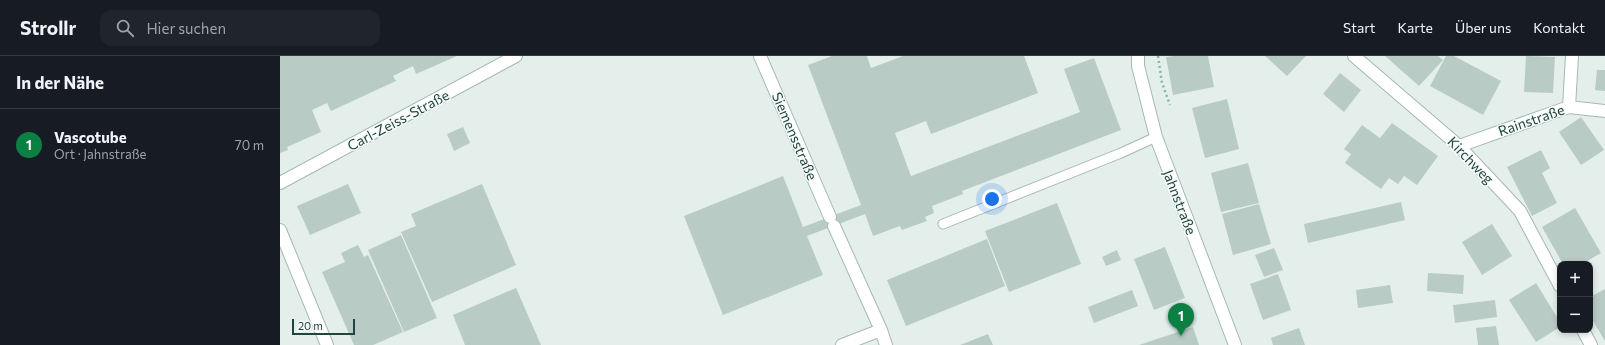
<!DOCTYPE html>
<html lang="de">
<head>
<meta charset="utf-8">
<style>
	:root { --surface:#171b24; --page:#20242c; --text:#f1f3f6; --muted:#9ea1a6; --line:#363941; --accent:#0b8043 }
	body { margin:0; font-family:Commissioner,sans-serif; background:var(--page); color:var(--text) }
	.controls { position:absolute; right:12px; bottom:12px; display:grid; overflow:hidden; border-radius:8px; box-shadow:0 2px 6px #0003 }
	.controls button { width:36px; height:36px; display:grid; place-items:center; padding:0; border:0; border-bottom:1px solid var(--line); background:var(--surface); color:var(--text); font:20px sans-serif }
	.scale { position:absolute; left:12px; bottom:10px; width:63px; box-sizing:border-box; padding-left:4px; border:2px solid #21443e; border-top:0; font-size:11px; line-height:14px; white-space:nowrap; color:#21443e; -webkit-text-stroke:3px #f6fbf9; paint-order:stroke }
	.you { position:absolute; left:712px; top:143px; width:14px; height:14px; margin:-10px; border:3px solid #fff; border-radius:50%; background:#1a73e8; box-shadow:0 0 0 6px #1a73e833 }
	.badge { display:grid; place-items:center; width:26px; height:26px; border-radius:50%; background:var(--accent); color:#fff; font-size:13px; font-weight:700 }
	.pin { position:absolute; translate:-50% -33px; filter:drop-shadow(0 1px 2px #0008) }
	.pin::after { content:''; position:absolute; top:21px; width:14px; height:12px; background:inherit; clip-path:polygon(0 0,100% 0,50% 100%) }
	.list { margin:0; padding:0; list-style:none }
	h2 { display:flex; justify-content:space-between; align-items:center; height:52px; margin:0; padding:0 16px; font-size:17px }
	h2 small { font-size:13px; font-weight:400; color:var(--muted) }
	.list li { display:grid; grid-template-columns:26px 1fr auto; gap:12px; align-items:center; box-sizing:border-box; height:72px; padding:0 16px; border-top:1px solid var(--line) }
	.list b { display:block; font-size:15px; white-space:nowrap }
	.list p { margin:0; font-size:13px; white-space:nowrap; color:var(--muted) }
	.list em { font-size:13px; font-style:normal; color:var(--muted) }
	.icon { flex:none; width:22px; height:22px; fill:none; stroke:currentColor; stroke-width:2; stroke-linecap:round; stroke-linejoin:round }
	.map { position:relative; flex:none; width:1325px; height:289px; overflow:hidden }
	header { display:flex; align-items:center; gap:24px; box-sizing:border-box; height:56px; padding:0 20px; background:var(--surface); border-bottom:1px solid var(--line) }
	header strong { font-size:19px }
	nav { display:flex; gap:22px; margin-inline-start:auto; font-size:14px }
	.search { width:280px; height:36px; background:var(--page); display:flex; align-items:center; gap:10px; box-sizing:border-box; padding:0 14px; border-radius:12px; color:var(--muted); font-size:15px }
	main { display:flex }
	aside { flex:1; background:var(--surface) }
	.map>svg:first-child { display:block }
	.building { fill:#b9cbc5 }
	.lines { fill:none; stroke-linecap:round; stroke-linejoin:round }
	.lane-casing { stroke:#a6b8b4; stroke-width:11 }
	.street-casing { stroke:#a6b8b4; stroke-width:14 }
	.path { stroke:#81b6ab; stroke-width:2.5; stroke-dasharray:2 3; stroke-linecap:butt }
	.lane { stroke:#fff; stroke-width:9 }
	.street { stroke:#fff; stroke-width:12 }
	.labels { text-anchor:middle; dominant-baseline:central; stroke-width:3; stroke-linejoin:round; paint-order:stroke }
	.street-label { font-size:14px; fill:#21443e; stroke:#f6fbf9 }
</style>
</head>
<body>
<header>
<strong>Strollr</strong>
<div class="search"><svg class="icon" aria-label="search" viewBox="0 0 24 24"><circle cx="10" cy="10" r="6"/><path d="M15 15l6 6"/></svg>Hier suchen</div>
<nav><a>Start</a><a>Karte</a><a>Über uns</a><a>Kontakt</a></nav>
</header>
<main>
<aside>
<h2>In der Nähe<small></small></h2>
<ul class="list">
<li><span class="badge">1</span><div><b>Vascotube</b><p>Ort · Jahnstraße</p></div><em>70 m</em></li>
</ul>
</aside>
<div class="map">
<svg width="1325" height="289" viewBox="0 0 1325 289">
	<rect width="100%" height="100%" fill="#e4efec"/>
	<!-- building -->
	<path class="building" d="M0,0H177L136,18L133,10L113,20L116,25L51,55L47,47L32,54L41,76L7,91L8,94L0,97Z
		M552,0H587L591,12L623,0H744L758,37L651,78L646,65L615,77L631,120L800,56L784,13L814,2L841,74L682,135L683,138L652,150L654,157L645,161L647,165L622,174L620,170L593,180L585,158L527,180L543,219L443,259L404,160L503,120L523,171L581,149L528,9Z
		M894,0H928L934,31L893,39L886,1Z
		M985,0H1026L1007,20Z
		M1105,0H1158L1163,4L1139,30Z
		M1166,0H1174L1221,25L1203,59L1150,30Z
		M1246,0L1275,1L1273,37L1244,36Z
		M1317,14H1325V35L1315,34Z
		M1060,17L1081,34L1064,56L1043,38Z
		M947,43L959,93L925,102L912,52Z
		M1301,61L1324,94L1301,109L1279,76Z
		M1112,67L1158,100L1137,129L1124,120L1118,128L1109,122L1101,133L1065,107L1071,98L1064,93L1082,69L1100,82Z
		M183,71L190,87L174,95L167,78Z
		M1261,94L1270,112L1262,117L1277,147L1252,160L1227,111Z
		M968,107L979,147L941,156L931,117Z
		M68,128L81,157L30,179L17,150Z
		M202,128L236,209L152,246L121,176L136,170L131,158Z
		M1121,146L1125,164L1028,187L1024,168Z
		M777,147L801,208L729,236L705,175Z
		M979,148L991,188L953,199L942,158Z
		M1295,152L1321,197L1302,208H1283L1262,171Z
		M1212,168L1232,200L1202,219L1182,186Z
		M121,179L157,262L124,276L88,194Z
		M707,183L725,230L626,270L607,224Z
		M78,189L84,201L88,199L123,276L93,289H74L42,216L65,206L61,197Z
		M885,191L905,242L874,254L854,203Z
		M994,192L1003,214L984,221L975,199Z
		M837,194L841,204L826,210L822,201Z
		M1148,217L1184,219L1183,238L1147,235Z
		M998,218L1011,254L983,264L970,228Z
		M1256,227L1280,266V271L1256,286L1229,244Z
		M1110,229L1113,247L1078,252L1076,234Z
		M236,232L261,289H185L173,259Z
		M1325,233V285L1310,260V241Z
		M852,234L858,250L814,267L808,251Z
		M1215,244L1217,261L1175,267L1173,249Z
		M1216,270L1219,289H1198L1196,272Z
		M913,271L919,289H859Z
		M1019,272L1025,289H993L991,282Z
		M708,278L713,289H680Z"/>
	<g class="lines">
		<!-- lane casing -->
		<g class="lane-casing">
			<path id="lane" d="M663,168L841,97L876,81"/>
		</g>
		<!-- street casing -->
		<g class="street-casing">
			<path id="street" d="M480,0L550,161
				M858,0V10L876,81L955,289
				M1074,0L1179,90L1240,155L1280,230
				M1289,51L1292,0
				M1179,90L1289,51L1325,55
				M0,127L236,0
				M554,170L601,274L606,289
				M0,174L47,289
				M1303,274L1311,289
				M562,289L601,274"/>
		</g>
		<!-- path -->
		<path class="path" d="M878,0L882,27L890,49"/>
		<!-- lane -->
		<use href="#lane" class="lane"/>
		<!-- street -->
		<use href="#street" class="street"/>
	</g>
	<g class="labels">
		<!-- street labels -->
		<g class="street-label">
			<text transform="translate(118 64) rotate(-28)">Carl-Zeiss-Straße</text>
			<text transform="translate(1251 64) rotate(-19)">Rainstraße</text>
			<text transform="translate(515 80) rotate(67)">Siemensstraße</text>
			<text transform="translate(1191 104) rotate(46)">Kirchweg</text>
			<text transform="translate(900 146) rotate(69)">Jahnstraße</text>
		</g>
	</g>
</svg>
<div class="controls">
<button>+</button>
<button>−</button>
</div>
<div class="scale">20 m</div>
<div class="you"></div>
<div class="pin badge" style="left:901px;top:280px">1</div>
</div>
</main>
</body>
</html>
